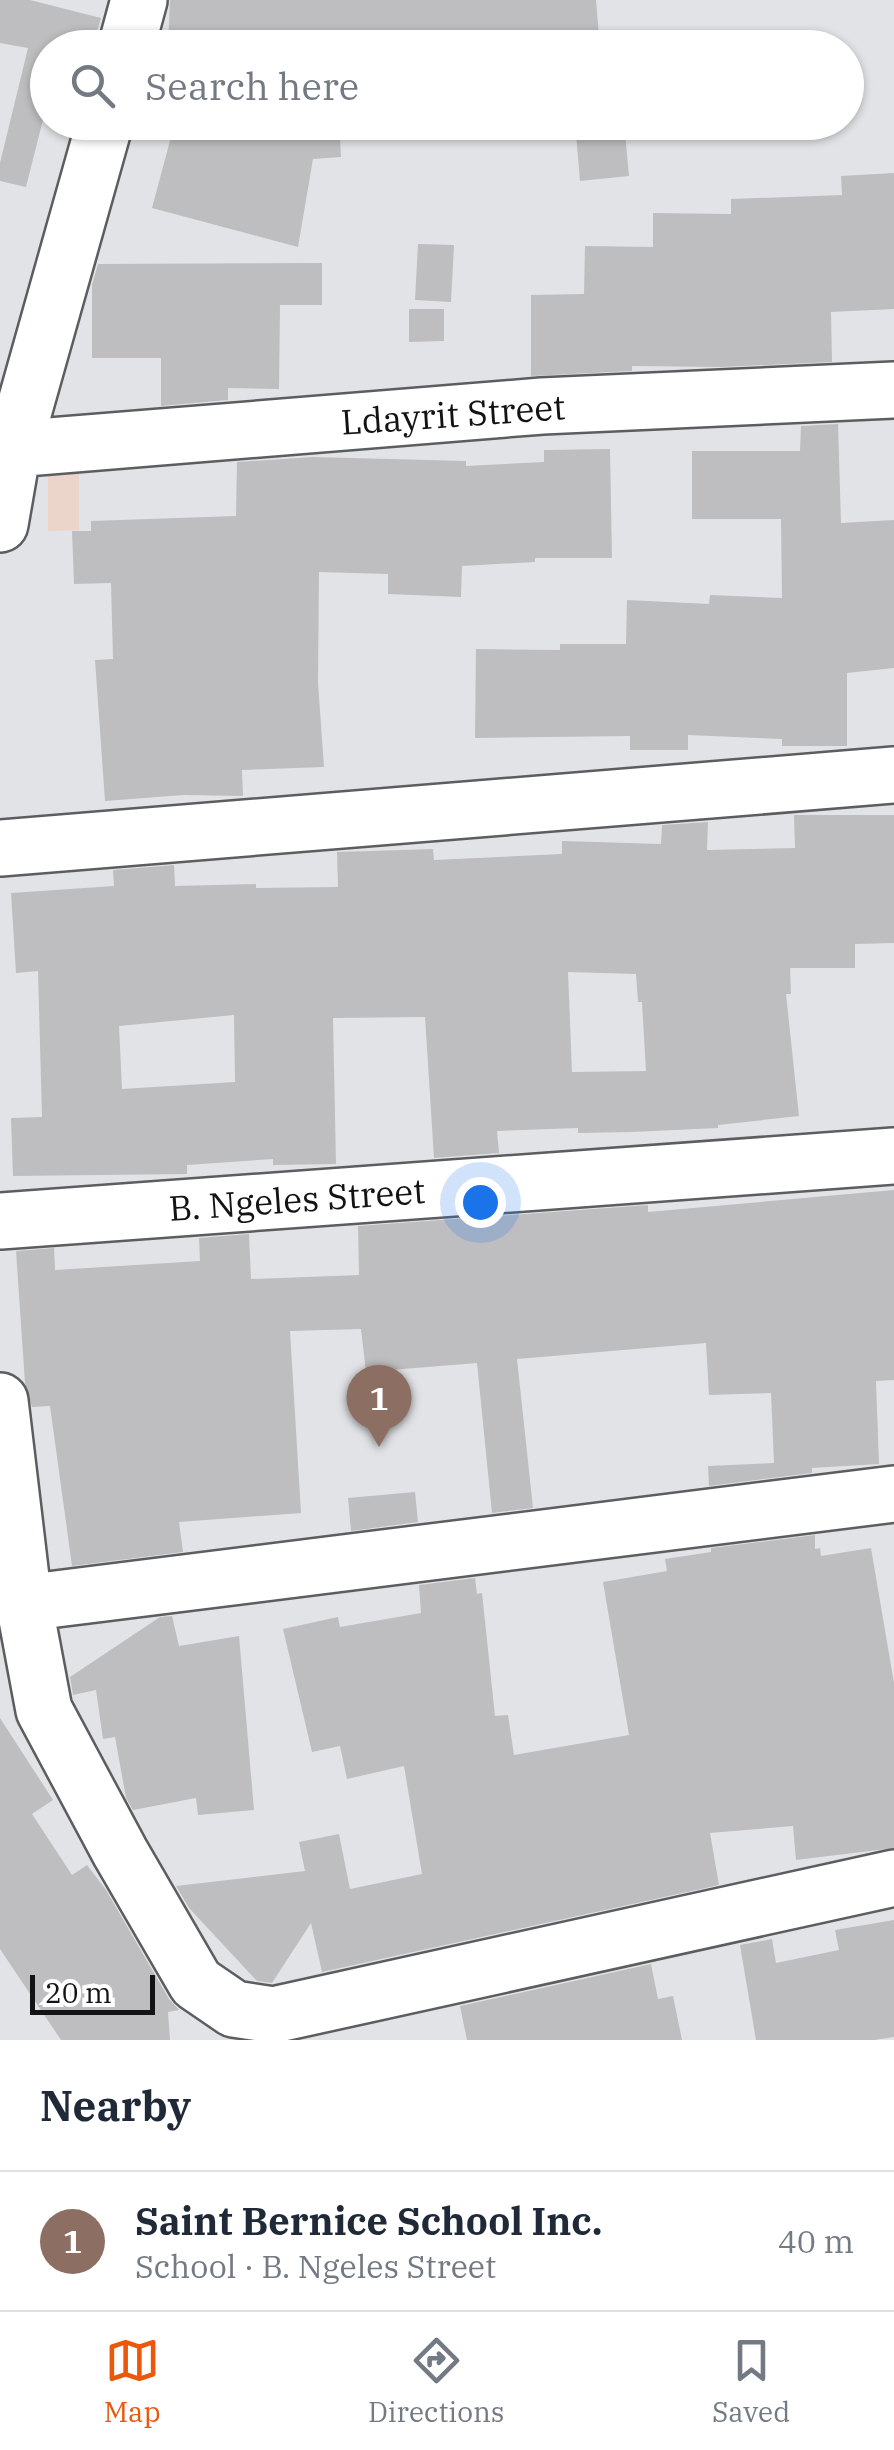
<!DOCTYPE html>
<html lang="en">
<head>
<meta charset="utf-8">
<style>
	:root { --surface:#fff; --page:#f2f2f3; --text:#1f2937; --muted:#747a83; --line:#e0e1e3; --accent:#ea580c }
	body { margin:0; font-family:"IBM Plex Serif",serif; background:var(--page); color:var(--text) }
	.scale { position:absolute; left:30px; bottom:25px; width:125px; box-sizing:border-box; padding-left:10px; border:5px solid #131314; border-top:0; font-size:28px; line-height:35px; white-space:nowrap; color:#131314; -webkit-text-stroke:8px #fff; paint-order:stroke }
	.you { position:absolute; left:480px; top:1202px; width:35px; height:35px; margin:-25px; border:8px solid #fff; border-radius:50%; background:#1a73e8; box-shadow:0 0 0 15px #1a73e833 }
	.badge { display:grid; place-items:center; width:65px; height:65px; border-radius:50%; background:var(--accent); color:#fff; font-size:32px; font-weight:700 }
	.pin { position:absolute; translate:-50% -82px; filter:drop-shadow(0 2px 5px #0008) }
	.pin::after { content:''; position:absolute; top:52px; width:35px; height:30px; background:inherit; clip-path:polygon(0 0,100% 0,50% 100%) }
	.list { margin:0; padding:0; list-style:none }
	h2 { display:flex; justify-content:space-between; align-items:center; height:130px; margin:0; padding:0 40px; font-size:42px }
	h2 small { font-size:32px; font-weight:400; color:var(--muted) }
	.list li { display:grid; grid-template-columns:65px 1fr auto; gap:30px; align-items:center; box-sizing:border-box; height:140px; padding:0 40px; border-top:2px solid var(--line) }
	.list b { display:block; font-size:38px; white-space:nowrap }
	.list p { margin:0; font-size:32px; white-space:nowrap; color:var(--muted) }
	.list em { font-size:32px; font-style:normal; color:var(--muted) }
	.icon { flex:none; width:55px; height:55px; fill:none; stroke:currentColor; stroke-width:2; stroke-linecap:round; stroke-linejoin:round }
	.map { position:relative; flex:none; width:894px; height:2040px; overflow:hidden }
	.search { position:absolute; background:var(--surface); box-shadow:0 2px 8px #0004; left:30px; right:30px; top:30px; height:110px; display:flex; align-items:center; gap:25px; box-sizing:border-box; padding:0 35px; border-radius:55px; color:var(--muted); font-size:38px }
	.sheet { height:270px; background:var(--surface) }
	nav { display:flex; justify-content:space-around; align-items:center; box-sizing:border-box; height:140px; border-top:2px solid var(--line); background:var(--surface); font-size:28px; color:var(--muted) }
	nav a { display:grid; justify-items:center; gap:5px }
	nav .on { color:var(--accent) }
	.map>svg:first-child { display:block }
	.commercial { fill:#ebd4c9 }
	.building { fill:#bebec1; fill-rule:evenodd }
	.lines { fill:none; stroke-linecap:round; stroke-linejoin:round }
	.minor-casing { stroke:#5c5d60; stroke-width:60 }
	.minor { stroke:#fff; stroke-width:55 }
	.labels { text-anchor:middle; dominant-baseline:central; stroke-width:8; stroke-linejoin:round; paint-order:stroke }
	.street-label { font-size:35px; fill:#131314; stroke:#fff }
</style>
</head>
<body>
<div class="map">
<svg width="894" height="2040" viewBox="0 0 894 2040">
	<rect width="100%" height="100%" fill="#e2e3e6"/>
	<!-- commercial -->
	<path class="commercial" d="M48,453H79V530L48,531Z"/>
	<!-- building -->
	<path class="building" d="M0,0H30L101,18L92,48H48V100L26,187L0,181V163L28,48L0,43Z
		M170,0H596L600,48H488L487,32L384,42L385,48H168Z
		M175,122H339L341,157L313,159L298,247L152,208Z
		M575,122H624L629,176L580,181Z
		M894,173V309L831,312L832,362L721,367L632,366V371L531,376V295L584,294L585,246L653,247V213L731,214V199L842,195L841,176Z
		M418,244L454,245L451,302L415,300Z
		M322,263V305H280L279,389L228,388V400L161,406V358H92V285L98,264Z
		M409,309H444V341L409,342Z
		M838,424L841,523L894,520V668L847,673V746H782V739L688,735V750H630V736L475,738L476,649L560,650V644H626L627,600L709,604L710,595L782,598L781,519H692V451H800L801,426Z
		M610,449L612,558H535V562L462,566L461,597L388,594V574L319,572L318,683L324,767L242,770L243,796L184,795L105,801L95,660L113,659L111,583L74,584L72,531H91V521L236,516L237,462L313,457L466,461V466L544,462V450Z
		M794,815H894V943L855,944V968H790L791,994H786L799,1116L718,1125V1128L631,1132L578,1133V1128L497,1131L499,1153L434,1158L425,1017L333,1018L336,1164L273,1165V1159L187,1165V1174L13,1176L11,1118L42,1117L38,971L16,973L11,893L114,886L113,870L174,865L175,886L256,884V888L338,887L337,852L433,849L434,860L562,854V841L661,844L662,825L708,822L707,850L795,848ZM568,972L636,974L638,1002H642L646,1071L572,1072ZM234,1015L235,1082L122,1089L119,1026Z
		M894,1190V1380L876,1381L879,1464L812,1468V1473L709,1486L708,1466L774,1463L771,1393L709,1395L706,1343L517,1359L533,1508L492,1513L477,1363L366,1372L361,1329L290,1331L301,1513L179,1522L183,1552L72,1566L50,1406L32,1407L25,1383L16,1251L54,1248L55,1270L200,1261L199,1238L249,1234L251,1279L359,1275L358,1226L648,1205V1212Z
		M415,1492L418,1522L351,1531L348,1498Z
		M815,1535V1549L820,1548L821,1556L871,1548L894,1683V1848L796,1860L793,1826L710,1833L719,1885L322,1972L311,1923L272,1983L257,1981L189,1908L176,1886L305,1871L299,1842L339,1834L350,1889L422,1874L404,1766L347,1779L340,1746L312,1752L283,1629L338,1617L340,1627L421,1613L419,1585L475,1578L477,1594L482,1593L495,1716L508,1715L514,1755L629,1735L603,1582L667,1571L665,1559L711,1552V1548Z
		M172,1616L179,1646L239,1636L254,1810L198,1815L196,1798L133,1810L126,1798L115,1737L103,1739L96,1690L73,1695L70,1677L160,1617Z
		M0,1718L53,1800L32,1814L72,1875L87,1865L106,1890L169,1999L179,2010L168,2012L170,2040H61L0,1949Z
		M894,1920V2037L874,2040H756L740,1945L772,1939L776,1963L839,1950L835,1930Z
		M651,1964L658,1999L673,1996L682,2040H467L460,2006Z"/>
	<g class="lines">
		<!-- minor casing -->
		<g class="minor-casing">
			<path id="minor" d="M126,48L139,0
				M13,449L542,406L894,390
				M0,524L13,449L105,122
				M0,848L894,775
				M0,1221L894,1156
				M0,1401L24,1603L44,1710L120,1852L196,1983L234,2009L273,2015L894,1878
				M24,1603L894,1494"/>
		</g>
		<!-- minor -->
		<use href="#minor" class="minor"/>
	</g>
	<g class="labels">
		<!-- street labels -->
		<g class="street-label">
			<text transform="translate(453 414) rotate(-4)">Ldayrit Street</text>
			<text transform="translate(297 1199) rotate(-4)">B. Ngeles Street</text>
		</g>
	</g>
</svg>
<div class="scale">20 m</div>
<div class="you"></div>
<div class="pin badge" style="left:379px;top:1447px;background:#8d6e63">1</div>
<div class="search"><svg class="icon" aria-label="search" viewBox="0 0 24 24"><circle cx="10" cy="10" r="6"/><path d="M15 15l6 6"/></svg>Search here</div>
</div>
<section class="sheet">
<h2>Nearby<small></small></h2>
<ul class="list">
<li><span class="badge" style="background:#8d6e63">1</span><div><b>Saint Bernice School Inc.</b><p>School · B. Ngeles Street</p></div><em>40 m</em></li>
</ul>
</section>
<nav>
<a class="on"><svg class="icon" aria-label="map" viewBox="0 0 24 24"><path d="M3 6l6-2 6 2 6-2v14l-6 2-6-2-6 2zM9 4v14M15 6v14"/></svg>Map</a>
<a><svg class="icon" aria-label="directions" viewBox="0 0 24 24"><path d="M12 3l9 9-9 9-9-9zM9 14v-3h6M13 9l2 2-2 2"/></svg>Directions</a>
<a><svg class="icon" aria-label="saved" viewBox="0 0 24 24"><path d="M7 4h10v16l-5-4-5 4z"/></svg>Saved</a>
</nav>
</body>
</html>
